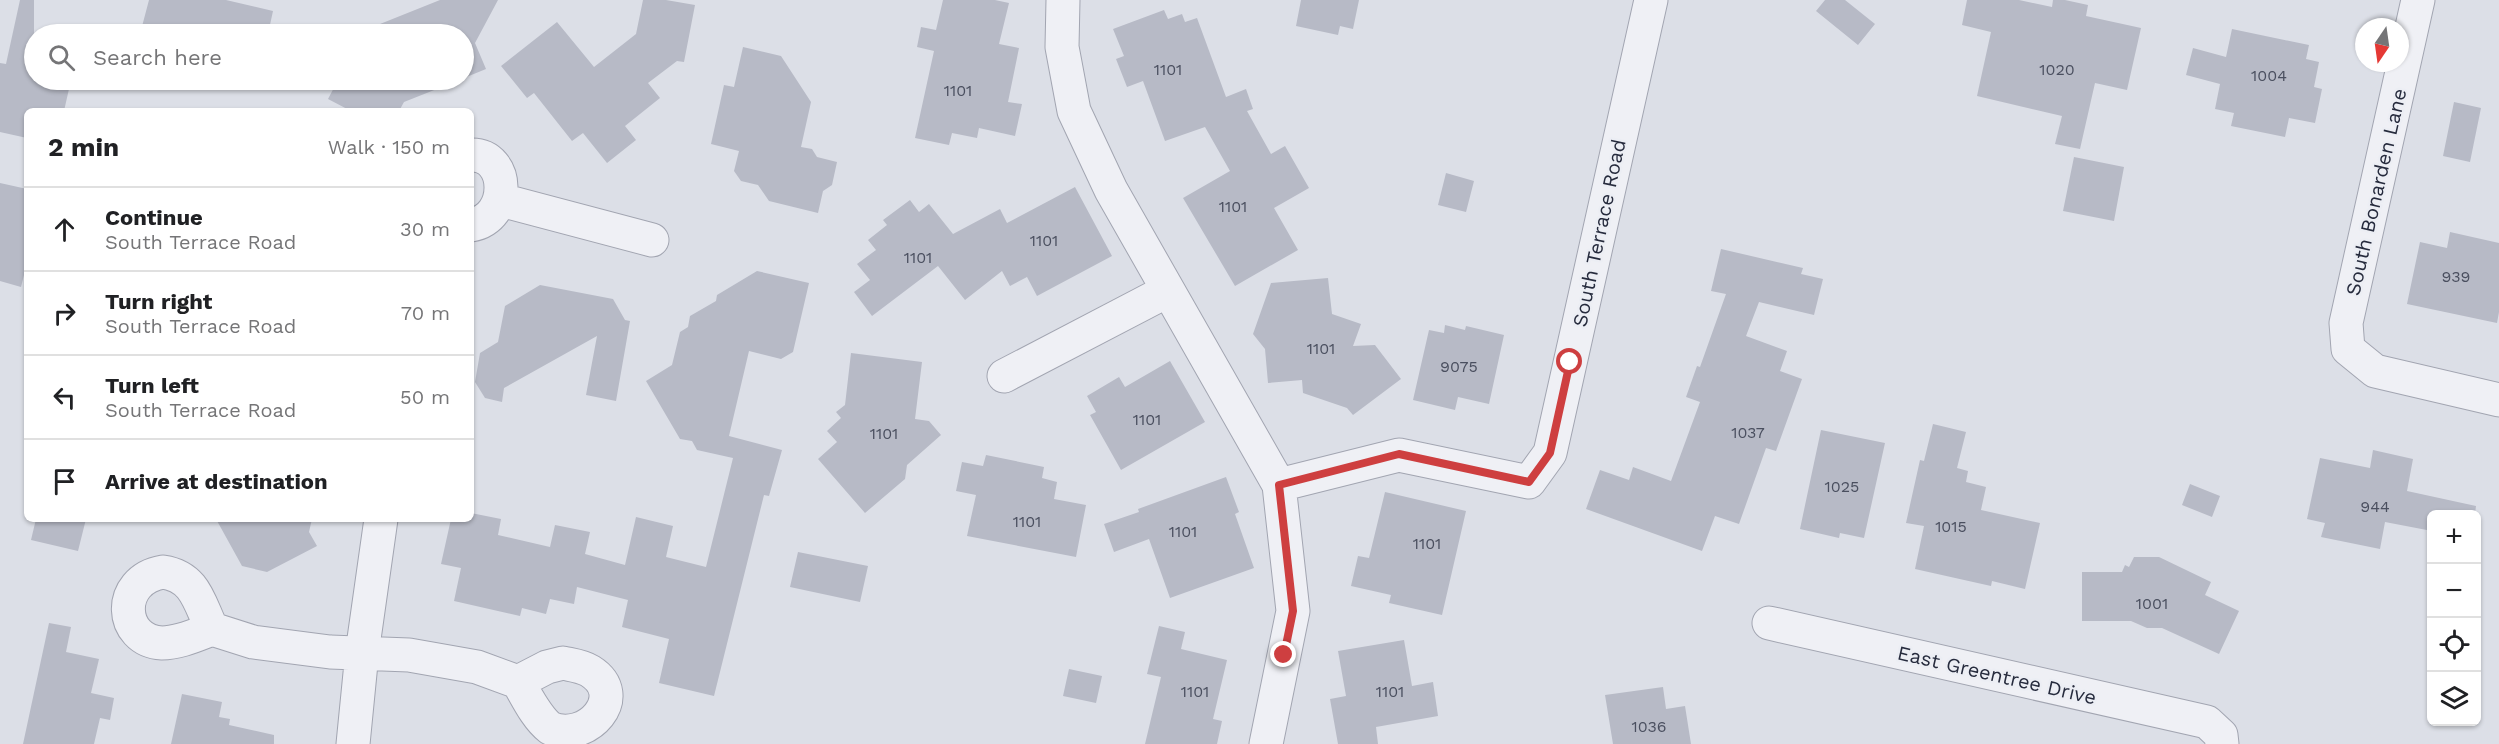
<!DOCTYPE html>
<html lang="en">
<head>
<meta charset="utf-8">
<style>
	:root { --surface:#fff; --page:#f2f2f2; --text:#202124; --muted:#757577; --line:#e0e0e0 }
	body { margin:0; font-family:"Work Sans",sans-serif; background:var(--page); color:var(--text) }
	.controls { position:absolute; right:18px; bottom:18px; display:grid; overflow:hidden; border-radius:9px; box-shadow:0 2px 4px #0004 }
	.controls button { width:54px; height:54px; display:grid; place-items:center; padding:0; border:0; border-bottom:2px solid var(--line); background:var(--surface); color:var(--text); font:30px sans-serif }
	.compass { position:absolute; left:2355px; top:18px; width:54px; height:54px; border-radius:50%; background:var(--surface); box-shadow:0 2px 4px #0004; rotate:193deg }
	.stop { position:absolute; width:18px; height:18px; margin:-14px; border:4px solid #ce3f40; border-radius:50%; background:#fff }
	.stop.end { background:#ce3f40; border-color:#fff; box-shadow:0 2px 6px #0008 }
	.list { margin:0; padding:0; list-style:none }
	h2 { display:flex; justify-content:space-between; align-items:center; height:78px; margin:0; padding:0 24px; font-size:26px }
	h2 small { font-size:20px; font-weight:400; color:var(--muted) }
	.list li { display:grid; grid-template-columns:39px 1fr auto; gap:18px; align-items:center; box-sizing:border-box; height:84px; padding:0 24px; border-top:2px solid var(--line) }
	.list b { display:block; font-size:22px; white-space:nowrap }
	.list p { margin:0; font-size:20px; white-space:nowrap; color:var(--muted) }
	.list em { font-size:20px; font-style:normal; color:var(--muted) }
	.icon { flex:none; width:33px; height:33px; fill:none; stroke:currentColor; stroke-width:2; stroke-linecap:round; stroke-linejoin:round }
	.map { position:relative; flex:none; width:2499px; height:744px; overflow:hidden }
	.search { position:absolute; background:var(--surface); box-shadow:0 2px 4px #0004; left:24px; top:24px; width:450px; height:66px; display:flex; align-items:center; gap:15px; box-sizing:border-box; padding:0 21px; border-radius:33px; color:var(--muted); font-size:22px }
	.panel { position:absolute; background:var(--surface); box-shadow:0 2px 4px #0004; left:24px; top:108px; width:450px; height:414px; border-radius:9px }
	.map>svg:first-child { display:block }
	.building { fill:#b7bac6 }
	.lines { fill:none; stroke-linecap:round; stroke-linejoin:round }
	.minor-casing { stroke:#a2a5b1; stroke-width:35 }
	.minor { stroke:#eff0f5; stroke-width:33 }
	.route { stroke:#ce3f40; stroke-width:8 }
	.labels { text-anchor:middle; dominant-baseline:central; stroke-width:5; stroke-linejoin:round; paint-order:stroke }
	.number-label { font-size:16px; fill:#4a4f5f }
	.street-label { font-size:20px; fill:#262b3d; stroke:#eceef4 }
</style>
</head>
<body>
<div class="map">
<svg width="2499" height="744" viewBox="0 0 2499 744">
	<rect width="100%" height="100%" fill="#dcdfe7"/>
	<!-- building -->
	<path class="building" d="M20,0H34V80H71L64,111H27V138L0,132V63L6,64Z
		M149,0H226L273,11L268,34H140Z
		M440,0H498L475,43L486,69L464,78V34H355Z
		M643,0H666L695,5L684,62L677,61L648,83L660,98L625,126L636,140L607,163L583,133L572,141L534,93L527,98L501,66L557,22L594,67L636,34Z
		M943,0H995L1009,3L999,44L1019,48L1008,102L1022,104L1015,136L979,128L977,138L952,133L949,145L915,138L934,51L917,47L921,27L936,30Z
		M1301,0H1359L1353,29L1340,26L1338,35L1296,26Z
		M1825,0H1845L1875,24L1858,45L1816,11Z
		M1967,0H2019L2052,7L2053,0H2065L2088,5L2086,16L2141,28L2127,90L2095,83L2080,149L2055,144L2062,116L1977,96L1991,32L1962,25Z
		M1164,10L1168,19L1182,14L1185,22L1197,18L1226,97L1246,89L1253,109L1247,111L1271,154L1285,146L1309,188L1274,208L1298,250L1235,286L1183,198L1230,171L1205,127L1165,141L1143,81L1127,87L1116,59L1124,56L1113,29Z
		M2232,29L2309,45L2306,59L2319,62L2314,87L2322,89L2315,123L2289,118L2285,137L2231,126L2234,113L2215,109L2220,84L2186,75L2193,48L2226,57Z
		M743,47L781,56L811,102L801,147L812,149L817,157L837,162L832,185L823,191L818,213L769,201L758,185L741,181L734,171L739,151L711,144L724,85L734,87Z
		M338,80H457V81L404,102L399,111H351L328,99Z
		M2454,102L2481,108L2470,162L2443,156Z
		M2074,157L2124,167L2114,221L2063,211Z
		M1446,173L1474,181L1466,212L1438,205Z
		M0,183L27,189V263L21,287L0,281Z
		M1075,187L1112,256L1037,296L1027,277L1010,286L1002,271L965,300L938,266L872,316L854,292L870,280L857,264L876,250L868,240L887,225L883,220L910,200L919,212L929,204L953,234L1000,209L1007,223Z
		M2450,232L2499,243V312L2497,323L2407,304L2420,242L2447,248Z
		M1721,249L1803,268L1801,274L1823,279L1814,315L1759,302L1746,336L1787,351L1780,371L1802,379L1776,451L1766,448L1739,524L1715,516L1702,551L1586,509L1600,470L1629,480L1633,467L1671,481L1700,402L1686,397L1697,366L1700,367L1726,294L1711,291Z
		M757,271L809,283L793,352L781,359L749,351L729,436L782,450L769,496L764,495L714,696L659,683L669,639L622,627L628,600L577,587L574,604L550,599L546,614L522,608L520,616L454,601L461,568L441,564L451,519H471V513L501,519L498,535L550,547L555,525L590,532L585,554L625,565L636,517L673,526L666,557L706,567L733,458L697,450L692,441L680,439L646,381L672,365L680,332L688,327L690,316L716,301L717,295Z
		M1328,278L1332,314L1361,324L1353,346L1375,345L1401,379L1353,415L1347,408L1303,393L1302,380L1268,383L1265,349L1253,334L1271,283Z
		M540,285L613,299L625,320L630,321L616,401L586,395L597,336L504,388L502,402L485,398L475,382L480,353L498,342L505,306Z
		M1445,325L1465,330L1466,326L1504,335L1489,404L1458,397L1455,410L1413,400L1429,330L1444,333Z
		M851,353L922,362L915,419L929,421L941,435L907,465L905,479L865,513L818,459L837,442L827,431L841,418L836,412L845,405Z
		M1170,361L1205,422L1121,470L1090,415L1096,412L1087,396L1119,377L1125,387Z
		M1933,424L1966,432L1957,468L1968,471L1966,482L1986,487L1981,510L2040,523L2025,589L1992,581L1991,586L1915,569L1924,526L1906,523L1920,460L1924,461Z
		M1821,430L1885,443L1864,538L1840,533L1839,538L1800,529Z
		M2373,450L2413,459L2407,491L2476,506L2475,514H2432V531L2385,522L2380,549L2321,537L2325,523L2307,519L2320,458L2370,468Z
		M986,455L1044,467L1042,478L1057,482L1054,499L1086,505L1076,557L967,536L976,495L956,491L962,462L983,466Z
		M1226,477L1239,512L1235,514L1254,568L1170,598L1149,539L1114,552L1104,524L1139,512L1138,509Z
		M2190,484L2220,496L2212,517L2182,505Z
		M1385,492L1466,511L1442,615L1389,603L1391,595L1351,586L1358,556L1369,558Z
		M36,519H86L78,551L31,540Z
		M216,519H312L309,532L317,546L267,572L242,566Z
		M798,552L868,566L860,602L790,587Z
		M2134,557H2159L2211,582L2205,595L2239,611L2219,654L2162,628H2147L2131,621H2082V572H2122L2125,565L2129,567Z
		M49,623L71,627L66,652L99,659L91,693L114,698L110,720L100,718L94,744H23Z
		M1159,626L1185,632L1181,649L1227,660L1213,719L1222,721L1217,744H1145L1161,677L1147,674Z
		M1404,640L1412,686L1433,682L1438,716L1376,727L1378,744H1338L1330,699L1346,696L1338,651Z
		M1069,669L1102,676L1096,703L1063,696Z
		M1663,687L1666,709L1685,706L1691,744H1613L1605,695Z
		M182,694L222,702L219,717L230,719L229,725L274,735V744H171Z"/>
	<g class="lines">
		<!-- minor casing -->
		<g class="minor-casing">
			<path id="minor" d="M1063,0L1062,47L1074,111L1111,190L1279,485L1293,611L1266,744
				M2418,0L2346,323L2348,349L2375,371L2499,400
				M471,155C510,154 512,218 471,225
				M501,200L652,240
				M1004,376L1167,291
				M1279,485L1399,455L1529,482L1550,453L1651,0
				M163,572C196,577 199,603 212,629C196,635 179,643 162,643C119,641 115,580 163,572Z
				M1769,623L2207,722L2221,735L2222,744
				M212,629L253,642L330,652L409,655L477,667L518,682
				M563,663C572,665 582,666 590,671C630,696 587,744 550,728C536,717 527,697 518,682L547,667Z
				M353,744L362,653L381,519"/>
		</g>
		<!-- minor -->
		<use href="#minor" class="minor"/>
	</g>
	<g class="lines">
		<!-- route -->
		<path class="route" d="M1284,655L1293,611L1279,485L1399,454L1529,482L1550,453L1570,362"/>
	</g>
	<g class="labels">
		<!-- number labels -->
		<g class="number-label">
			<text x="1168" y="69">1101</text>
			<text x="2057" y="69">1020</text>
			<text x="2269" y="75">1004</text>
			<text x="958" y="90">1101</text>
			<text x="1233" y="206">1101</text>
			<text x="1044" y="240">1101</text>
			<text x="918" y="257">1101</text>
			<text x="2456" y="276">939</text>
			<text x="1321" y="348">1101</text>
			<text x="1459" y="366">9075</text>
			<text x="1147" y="419">1101</text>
			<text x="1748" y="432">1037</text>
			<text x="884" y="433">1101</text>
			<text x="1842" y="486">1025</text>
			<text x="2375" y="506">944</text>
			<text x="1027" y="521">1101</text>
			<text x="1951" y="526">1015</text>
			<text x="1183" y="531">1101</text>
			<text x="1427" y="543">1101</text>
			<text x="2152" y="603">1001</text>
			<text x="1195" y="691">1101</text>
			<text x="1390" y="691">1101</text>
			<text x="1649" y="726">1036</text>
		</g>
		<!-- street labels -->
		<g class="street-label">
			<text transform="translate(2376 192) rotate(-77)">South Bonarden Lane</text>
			<text transform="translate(1599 233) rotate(-78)">South Terrace Road</text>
			<text transform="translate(1997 675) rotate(13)">East Greentree Drive</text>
		</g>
	</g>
</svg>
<div class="controls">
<button>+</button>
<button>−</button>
<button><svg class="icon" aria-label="locate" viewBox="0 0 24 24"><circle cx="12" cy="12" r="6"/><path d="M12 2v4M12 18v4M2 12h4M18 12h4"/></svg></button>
<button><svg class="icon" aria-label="layers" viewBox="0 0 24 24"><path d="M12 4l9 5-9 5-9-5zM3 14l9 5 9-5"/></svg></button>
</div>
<svg class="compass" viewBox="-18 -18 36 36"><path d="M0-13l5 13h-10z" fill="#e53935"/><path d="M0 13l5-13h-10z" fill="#757577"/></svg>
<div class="stop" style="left:1570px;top:362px"></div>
<div class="stop end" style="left:1284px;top:655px"></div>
<div class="search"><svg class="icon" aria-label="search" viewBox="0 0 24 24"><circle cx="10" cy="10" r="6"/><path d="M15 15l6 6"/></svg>Search here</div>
<section class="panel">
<h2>2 min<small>Walk · 150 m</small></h2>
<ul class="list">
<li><svg class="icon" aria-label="ahead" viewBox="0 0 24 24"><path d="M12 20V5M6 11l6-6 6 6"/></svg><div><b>Continue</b><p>South Terrace Road</p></div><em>30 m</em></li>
<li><svg class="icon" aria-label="right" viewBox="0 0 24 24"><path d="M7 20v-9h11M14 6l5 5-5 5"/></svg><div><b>Turn right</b><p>South Terrace Road</p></div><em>70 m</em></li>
<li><svg class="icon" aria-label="left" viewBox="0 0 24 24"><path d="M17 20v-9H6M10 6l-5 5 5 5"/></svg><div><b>Turn left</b><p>South Terrace Road</p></div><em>50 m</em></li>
<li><svg class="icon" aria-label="arrive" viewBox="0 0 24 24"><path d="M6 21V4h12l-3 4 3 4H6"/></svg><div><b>Arrive at destination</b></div></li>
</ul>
</section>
</div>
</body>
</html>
